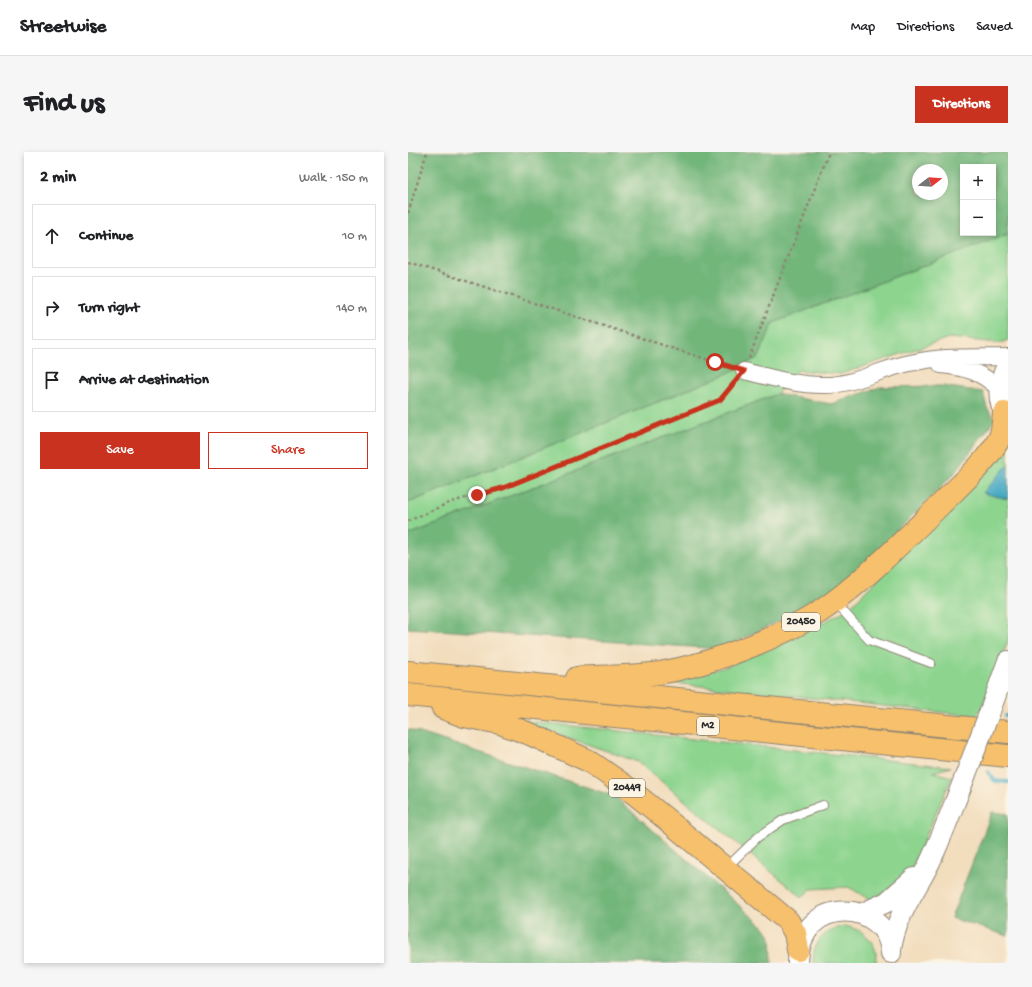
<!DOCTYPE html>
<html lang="en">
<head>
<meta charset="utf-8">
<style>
	:root { --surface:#fff; --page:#f6f6f6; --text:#202124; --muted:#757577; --line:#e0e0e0; --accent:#c8321e }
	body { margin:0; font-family:"Gochi Hand",sans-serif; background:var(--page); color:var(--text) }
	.controls { position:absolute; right:12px; top:12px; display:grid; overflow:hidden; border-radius:0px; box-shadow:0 2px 6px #0003 }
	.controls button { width:36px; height:36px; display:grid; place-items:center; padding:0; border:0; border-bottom:1px solid var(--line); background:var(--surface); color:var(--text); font:20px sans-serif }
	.compass { position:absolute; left:504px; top:12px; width:36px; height:36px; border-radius:50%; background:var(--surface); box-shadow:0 2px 6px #0003; rotate:73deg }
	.stop { position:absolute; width:12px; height:12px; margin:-9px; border:3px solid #c8321e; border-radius:50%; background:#fff }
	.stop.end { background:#c8321e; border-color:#fff; box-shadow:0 1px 4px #0008 }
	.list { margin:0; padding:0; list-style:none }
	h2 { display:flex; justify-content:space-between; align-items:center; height:52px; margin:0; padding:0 16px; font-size:17px }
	h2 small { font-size:13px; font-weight:400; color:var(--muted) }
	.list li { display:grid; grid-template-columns:26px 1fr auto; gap:12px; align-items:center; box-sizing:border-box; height:64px; margin:0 8px 8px; padding:0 8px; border:1px solid var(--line); border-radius:0px }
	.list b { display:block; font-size:15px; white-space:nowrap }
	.list em { font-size:13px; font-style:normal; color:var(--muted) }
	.actions { display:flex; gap:8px; padding:12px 16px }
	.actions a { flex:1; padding:9px 0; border:1px solid var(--accent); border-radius:0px; text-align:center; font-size:14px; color:var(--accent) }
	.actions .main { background:var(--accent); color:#fff }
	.icon { flex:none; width:22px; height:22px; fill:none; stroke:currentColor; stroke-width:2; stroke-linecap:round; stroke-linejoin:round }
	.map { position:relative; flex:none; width:600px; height:811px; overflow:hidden; border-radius:0px }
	header { display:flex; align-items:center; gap:24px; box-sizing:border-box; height:56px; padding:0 20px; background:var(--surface); border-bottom:1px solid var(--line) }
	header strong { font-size:19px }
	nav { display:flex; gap:22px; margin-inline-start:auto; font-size:14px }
	.intro { display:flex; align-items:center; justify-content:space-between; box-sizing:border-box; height:96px; padding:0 24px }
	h1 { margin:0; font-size:28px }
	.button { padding:10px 18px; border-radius:0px; background:var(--accent); color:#fff; font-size:14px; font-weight:700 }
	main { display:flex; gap:24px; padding:0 24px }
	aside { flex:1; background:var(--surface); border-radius:0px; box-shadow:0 2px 6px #0003 }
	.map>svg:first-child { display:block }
	.green { fill:#8dd48f; stroke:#5c805d }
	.forest { fill:#72b67a; stroke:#4e7052; fill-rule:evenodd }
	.water { fill:#44a9c3; stroke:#386a77 }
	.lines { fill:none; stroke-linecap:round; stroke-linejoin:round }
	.stream { stroke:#44a9c3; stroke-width:4 }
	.service-casing { stroke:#8e8474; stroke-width:10 }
	.minor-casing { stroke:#8e8474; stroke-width:18 }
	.tertiary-casing { stroke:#8e8474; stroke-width:22 }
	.trunk-casing { stroke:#8e8474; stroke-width:24 }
	.path { stroke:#8e8474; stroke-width:2.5; stroke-dasharray:3 3; stroke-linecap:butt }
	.service { stroke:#fff; stroke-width:8 }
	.minor { stroke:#fff; stroke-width:16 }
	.tertiary { stroke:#fff; stroke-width:20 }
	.trunk { stroke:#f7c06c; stroke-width:22 }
	.tertiary-bridge-casing { stroke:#8e8474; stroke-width:22; stroke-linecap:butt }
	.tertiary-bridge { stroke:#fff; stroke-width:20 }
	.route { stroke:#c8321e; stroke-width:5 }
	.labels { text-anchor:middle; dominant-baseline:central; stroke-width:3; stroke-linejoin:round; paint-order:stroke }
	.shield { fill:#fcf5e5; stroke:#6a6863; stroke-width:1 }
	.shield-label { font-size:11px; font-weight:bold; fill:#2b2b2b }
</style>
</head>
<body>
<header>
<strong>Streetwise</strong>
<nav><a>Map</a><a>Directions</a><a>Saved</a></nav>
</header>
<div class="intro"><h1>Find us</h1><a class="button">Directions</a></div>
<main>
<aside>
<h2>2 min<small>Walk · 150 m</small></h2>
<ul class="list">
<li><svg class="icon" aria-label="ahead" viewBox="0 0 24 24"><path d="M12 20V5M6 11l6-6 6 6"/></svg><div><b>Continue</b></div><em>10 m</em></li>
<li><svg class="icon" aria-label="right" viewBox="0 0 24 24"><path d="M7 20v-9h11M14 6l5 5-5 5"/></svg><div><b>Turn right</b></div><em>140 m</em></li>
<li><svg class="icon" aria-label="arrive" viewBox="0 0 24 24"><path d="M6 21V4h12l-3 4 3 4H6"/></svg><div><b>Arrive at destination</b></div></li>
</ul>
<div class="actions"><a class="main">Save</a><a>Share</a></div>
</aside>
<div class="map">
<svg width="600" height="811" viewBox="0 0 600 811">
	<rect width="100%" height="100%" fill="#fcf5e5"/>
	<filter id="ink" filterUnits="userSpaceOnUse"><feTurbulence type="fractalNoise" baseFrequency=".025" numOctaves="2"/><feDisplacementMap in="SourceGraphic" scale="8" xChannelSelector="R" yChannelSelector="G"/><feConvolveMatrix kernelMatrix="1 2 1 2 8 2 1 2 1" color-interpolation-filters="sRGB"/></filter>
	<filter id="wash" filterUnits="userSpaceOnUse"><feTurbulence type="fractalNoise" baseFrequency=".012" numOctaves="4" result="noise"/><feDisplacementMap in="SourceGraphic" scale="16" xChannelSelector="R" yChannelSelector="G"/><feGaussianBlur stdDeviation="0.9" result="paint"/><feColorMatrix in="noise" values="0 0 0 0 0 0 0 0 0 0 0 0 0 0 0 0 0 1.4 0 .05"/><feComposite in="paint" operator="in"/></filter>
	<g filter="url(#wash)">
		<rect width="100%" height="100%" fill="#f2ddbd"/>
		<!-- green -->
		<path class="green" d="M600,82V188L592,191L541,186L433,222L390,218L369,242L0,383V351L316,223L351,205L364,171Z
			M600,285V313L576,341L600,347V489L574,556L568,564L256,530L318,515L384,487L440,457L559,336Z
			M91,566L543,615L525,620L544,625L504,715L478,739L464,748L440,735L403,737L394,745L230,610L133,576Z
			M436,774C455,777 471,790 468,811H405C405,790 415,778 436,774Z"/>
		<!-- forest -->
		<path class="forest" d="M0,0H600V82L365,171L351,205L316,223L0,351ZM555,15H585V81H555ZM510,18H534V42H510Z
			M534,234L575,240L579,256L587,267L545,323L424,444L313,497L0,476V383L369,242L423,252L472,235Z
			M0,577L206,644L357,776L363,786L364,811H0Z
			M584,660L600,662V784L543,766Z"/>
		<!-- water -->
		<path class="water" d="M600,313V347L575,341Z"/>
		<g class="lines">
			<!-- stream -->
			<path class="stream" d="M598,564H600
				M580,620L587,629L600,630"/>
		</g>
	</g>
	<g filter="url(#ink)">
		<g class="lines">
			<!-- service casing -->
			<g class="service-casing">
				<path id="service" d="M427,450L461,488L523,511
					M318,716L350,685L375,668L415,653"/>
			</g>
			<!-- minor casing -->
			<g class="minor-casing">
				<path id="minor" d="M533,213C556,215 574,220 591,237
					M336,219C362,225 387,233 414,233C445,234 472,217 502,211C537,203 566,206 600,205"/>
			</g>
			<!-- tertiary casing -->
			<g class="tertiary-casing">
				<path id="tertiary" d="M600,212C590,230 587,248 600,267
					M582,559L600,509
					M453,762L479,750L506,726
					M483,798C488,763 506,742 521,712C534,685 544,657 555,630
					M390,811C391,740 481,748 483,801"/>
			</g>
			<!-- trunk casing -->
			<g class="trunk-casing">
				<path id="trunk" d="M0,520L600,580
					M169,526C196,524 225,525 251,521C305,512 384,482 427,449C465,420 498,386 532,353C550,335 582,307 592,285C595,277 595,269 596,261
					M0,543L600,604
					M35,556L56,564L92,571L122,582L181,609L217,634L258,667L380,769L387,781L390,798"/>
			</g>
			<!-- path -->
			<path class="path" d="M0,61L19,0
				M0,110L322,215
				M341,206L421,0
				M0,369L43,350L95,336L312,248L327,230"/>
			<!-- service -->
			<use href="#service" class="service"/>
			<!-- minor -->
			<use href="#minor" class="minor"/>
			<!-- tertiary -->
			<use href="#tertiary" class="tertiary"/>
			<!-- trunk -->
			<use href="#trunk" class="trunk"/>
			<!-- tertiary-bridge casing -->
			<g class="tertiary-bridge-casing">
				<path id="tertiary-bridge" d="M555,630L582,559"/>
			</g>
			<!-- tertiary-bridge -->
			<use href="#tertiary-bridge" class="tertiary-bridge"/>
		</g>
	</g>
	<g class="lines" filter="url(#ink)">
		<!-- route -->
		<path class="route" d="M69,343L95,336L312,248L336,219L307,210"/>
	</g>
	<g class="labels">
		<!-- shield labels -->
		<g class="shield">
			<rect x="374" y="461" width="38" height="18" rx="3"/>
			<rect x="289" y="565" width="22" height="18" rx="3"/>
			<rect x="201" y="627" width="36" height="18" rx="3"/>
		</g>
		<g class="shield-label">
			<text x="393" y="470">20450</text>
			<text x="300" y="574">M2</text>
			<text x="219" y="636">20449</text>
		</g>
	</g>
</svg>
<div class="controls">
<button>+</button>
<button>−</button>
</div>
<svg class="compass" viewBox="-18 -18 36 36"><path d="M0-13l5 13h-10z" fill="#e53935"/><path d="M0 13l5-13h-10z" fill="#757577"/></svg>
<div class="stop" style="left:307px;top:210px"></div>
<div class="stop end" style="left:69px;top:343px"></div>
</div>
</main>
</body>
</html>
